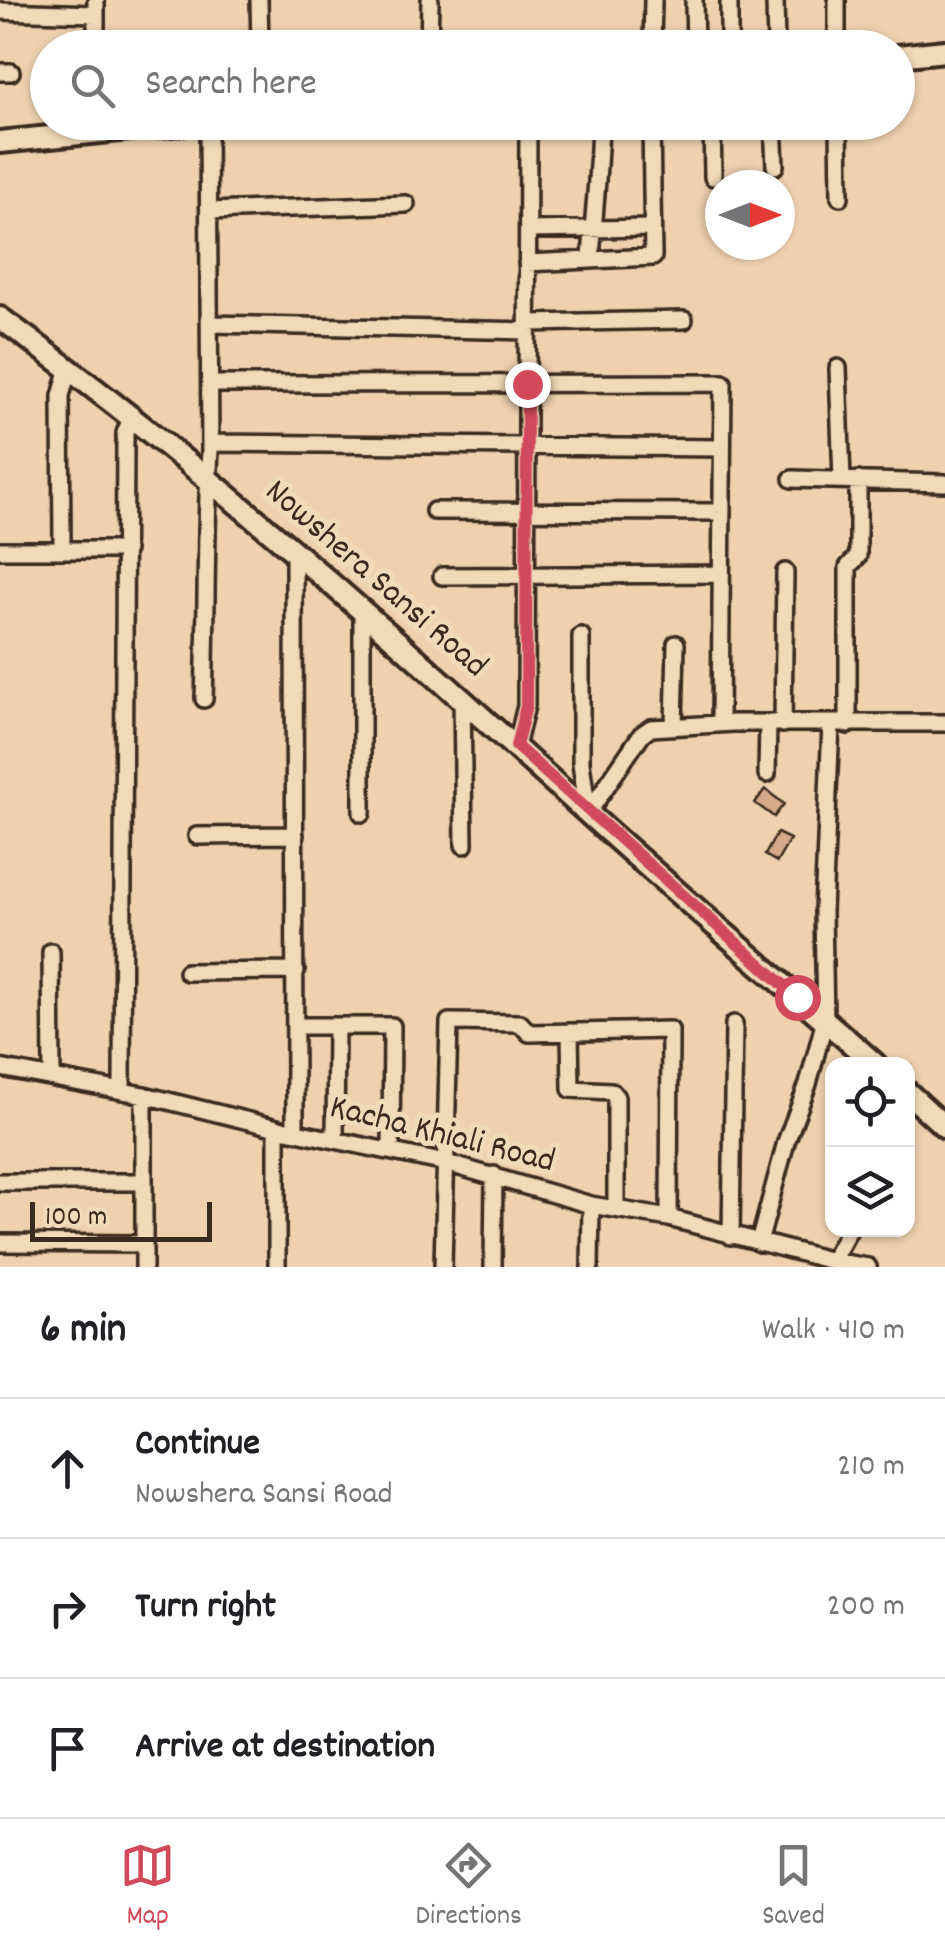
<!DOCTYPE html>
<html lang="en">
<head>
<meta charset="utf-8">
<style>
	:root { --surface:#fff; --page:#f2f2f2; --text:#202124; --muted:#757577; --line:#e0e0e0; --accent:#d1495b }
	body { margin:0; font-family:Dekko,sans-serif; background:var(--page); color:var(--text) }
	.controls { position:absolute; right:30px; bottom:30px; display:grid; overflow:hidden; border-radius:20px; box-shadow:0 2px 8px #0004 }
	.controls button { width:90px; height:90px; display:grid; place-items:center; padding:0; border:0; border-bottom:2px solid var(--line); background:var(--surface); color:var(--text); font:50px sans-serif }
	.compass { position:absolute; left:705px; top:170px; width:90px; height:90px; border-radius:50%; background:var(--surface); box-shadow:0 2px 8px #0004; rotate:90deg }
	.scale { position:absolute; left:30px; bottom:25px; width:182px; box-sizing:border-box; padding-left:10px; border:5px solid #3b2a1e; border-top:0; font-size:28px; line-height:35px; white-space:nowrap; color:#3b2a1e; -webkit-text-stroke:8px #f1dab9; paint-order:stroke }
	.stop { position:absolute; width:30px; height:30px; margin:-22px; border:8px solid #d1495b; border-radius:50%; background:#fff }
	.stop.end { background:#d1495b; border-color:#fff; box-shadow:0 2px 10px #0008 }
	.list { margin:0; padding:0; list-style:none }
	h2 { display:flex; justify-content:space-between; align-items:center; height:130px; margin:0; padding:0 40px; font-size:42px }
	h2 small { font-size:32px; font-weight:400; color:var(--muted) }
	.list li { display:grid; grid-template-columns:65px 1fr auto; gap:30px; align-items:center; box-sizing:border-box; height:140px; padding:0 40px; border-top:2px solid var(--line) }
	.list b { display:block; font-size:38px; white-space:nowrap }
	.list p { margin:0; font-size:32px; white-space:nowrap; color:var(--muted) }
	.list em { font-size:32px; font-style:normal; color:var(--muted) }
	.icon { flex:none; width:55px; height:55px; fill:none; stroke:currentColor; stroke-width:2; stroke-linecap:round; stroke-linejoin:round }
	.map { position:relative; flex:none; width:945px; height:1267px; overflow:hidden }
	.search { position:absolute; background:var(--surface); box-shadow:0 2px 8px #0004; left:30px; right:30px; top:30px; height:110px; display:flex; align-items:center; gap:25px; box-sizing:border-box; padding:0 35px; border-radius:55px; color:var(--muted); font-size:38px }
	.sheet { height:550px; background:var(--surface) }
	nav { display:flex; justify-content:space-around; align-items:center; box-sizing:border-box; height:140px; border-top:2px solid var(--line); background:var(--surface); font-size:28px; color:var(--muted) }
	nav a { display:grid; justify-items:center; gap:5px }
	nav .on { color:var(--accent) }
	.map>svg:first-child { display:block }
	.building { fill:#d5aa8b; stroke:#3b2a1e; stroke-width:2.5 }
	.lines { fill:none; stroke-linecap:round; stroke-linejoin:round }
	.minor-casing { stroke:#3b2a1e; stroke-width:22 }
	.major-casing { stroke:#3b2a1e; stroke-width:28 }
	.minor { stroke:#f1dab9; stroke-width:15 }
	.major { stroke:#f1dab9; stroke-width:20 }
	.route { stroke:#d1495b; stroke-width:12 }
	.labels { text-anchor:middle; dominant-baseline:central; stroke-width:10; stroke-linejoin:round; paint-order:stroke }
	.street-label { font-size:35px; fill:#3b2a1e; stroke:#f1dab9 }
</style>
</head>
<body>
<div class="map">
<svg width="945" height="1267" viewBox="0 0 945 1267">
	<rect width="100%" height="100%" fill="#efd1b0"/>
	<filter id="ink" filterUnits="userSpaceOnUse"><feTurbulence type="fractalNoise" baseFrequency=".01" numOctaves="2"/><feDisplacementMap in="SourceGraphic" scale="20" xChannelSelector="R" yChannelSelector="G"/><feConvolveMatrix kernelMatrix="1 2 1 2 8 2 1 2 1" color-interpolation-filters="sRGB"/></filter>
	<g filter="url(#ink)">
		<!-- building -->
		<path class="building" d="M765,789L784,804L774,817L755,803Z
			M777,833L790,839L777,862L765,855Z"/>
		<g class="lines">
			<!-- minor casing -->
			<g class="minor-casing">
				<path id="minor" d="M259,0L260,48
					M694,0L695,48
					M729,0V48
					M775,0L776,48
					M0,11L96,14
					M96,48V0
					M429,48L430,0
					M652,48L653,0
					M837,48V0
					M0,72H11
					M712,122L713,177
					M773,122L775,166
					M839,122L840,197
					M209,211L406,204
					M528,230L651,228
					M591,259C594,212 599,170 600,122
					M527,263L653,257L651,122
					M527,323L684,320
					M210,324L527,331
					M838,368L842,480
					M210,384L723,383L720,724
					M210,443L722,448
					M792,479L945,483
					M434,511L722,512
					M294,549L295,1130
					M0,550H126
					M62,550L61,396L68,371
					M442,576L721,574
					M362,609V813
					M581,636V763L588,813
					M462,697L464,845
					M204,699C207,616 205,533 210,451L208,122
					M783,724L785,572
					M848,725V567L858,556V480
					M674,726L676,644
					M516,747L526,706L528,122
					M767,774L768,723
					M588,813L641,735L651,728L733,723H945
					M197,836L295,835
					M51,952L52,1076
					M187,972L296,971
					M296,1026H392L391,1151
					M570,1032L571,1089L611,1091L616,1097V1209
					M0,1068L144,1095L277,1128L446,1163L591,1205L669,1218L832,1261L868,1267
					M122,1091L125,433L131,418
					M144,1095V1267
					M277,1128V1267
					M335,1138L336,1026
					M0,1182H144
					M731,1236L734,1024
					M0,1243L144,1244
					M759,1243L786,1142L808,1084L825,1020L823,911L831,724
					M832,1261L849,1230
					M443,1267L449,1022L520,1023L529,1033L670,1030L669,1218
					M493,1267L494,1175
					M590,1267L591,1205"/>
			</g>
			<!-- major casing -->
			<g class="major-casing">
				<path id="major" d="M898,56L945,51
					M0,142L199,122
					M0,318C209,469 399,642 590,815C684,900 780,981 875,1064
					M908,1093L945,1127"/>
			</g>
			<!-- minor -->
			<use href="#minor" class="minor"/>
			<!-- major -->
			<use href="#major" class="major"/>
		</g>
	</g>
	<g class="lines" filter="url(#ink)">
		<!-- route -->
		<path class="route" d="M527,384L526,706L516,746L797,997"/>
	</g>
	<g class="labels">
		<!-- street labels -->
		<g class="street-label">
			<text transform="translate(375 580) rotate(41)">Nowshera Sansi Road</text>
			<text transform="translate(442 1136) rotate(14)">Kacha Khiali Road</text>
		</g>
	</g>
</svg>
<div class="controls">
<button><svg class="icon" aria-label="locate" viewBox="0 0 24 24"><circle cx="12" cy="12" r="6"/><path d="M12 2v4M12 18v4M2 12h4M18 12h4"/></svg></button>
<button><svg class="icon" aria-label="layers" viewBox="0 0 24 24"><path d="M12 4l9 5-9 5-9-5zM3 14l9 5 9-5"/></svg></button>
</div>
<svg class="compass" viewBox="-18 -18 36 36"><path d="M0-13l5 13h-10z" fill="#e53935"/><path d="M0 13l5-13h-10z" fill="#757577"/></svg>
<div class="scale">100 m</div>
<div class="stop" style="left:797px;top:997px"></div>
<div class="stop end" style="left:527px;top:384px"></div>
<div class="search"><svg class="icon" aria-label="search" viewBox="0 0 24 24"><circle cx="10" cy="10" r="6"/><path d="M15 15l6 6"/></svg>Search here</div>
</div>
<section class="sheet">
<h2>6 min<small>Walk · 410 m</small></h2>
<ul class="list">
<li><svg class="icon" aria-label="ahead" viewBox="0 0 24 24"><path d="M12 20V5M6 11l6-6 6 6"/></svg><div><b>Continue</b><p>Nowshera Sansi Road</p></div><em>210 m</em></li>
<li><svg class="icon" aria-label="right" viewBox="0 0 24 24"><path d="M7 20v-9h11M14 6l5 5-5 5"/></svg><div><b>Turn right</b></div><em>200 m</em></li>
<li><svg class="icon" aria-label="arrive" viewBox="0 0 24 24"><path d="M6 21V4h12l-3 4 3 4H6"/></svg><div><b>Arrive at destination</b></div></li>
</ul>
</section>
<nav>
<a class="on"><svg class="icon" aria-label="map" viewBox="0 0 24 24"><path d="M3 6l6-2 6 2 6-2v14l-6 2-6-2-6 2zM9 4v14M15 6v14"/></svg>Map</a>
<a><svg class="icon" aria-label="directions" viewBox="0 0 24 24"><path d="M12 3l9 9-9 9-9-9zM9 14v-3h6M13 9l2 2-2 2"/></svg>Directions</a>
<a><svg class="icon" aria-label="saved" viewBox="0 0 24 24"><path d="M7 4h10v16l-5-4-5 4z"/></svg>Saved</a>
</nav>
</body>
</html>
